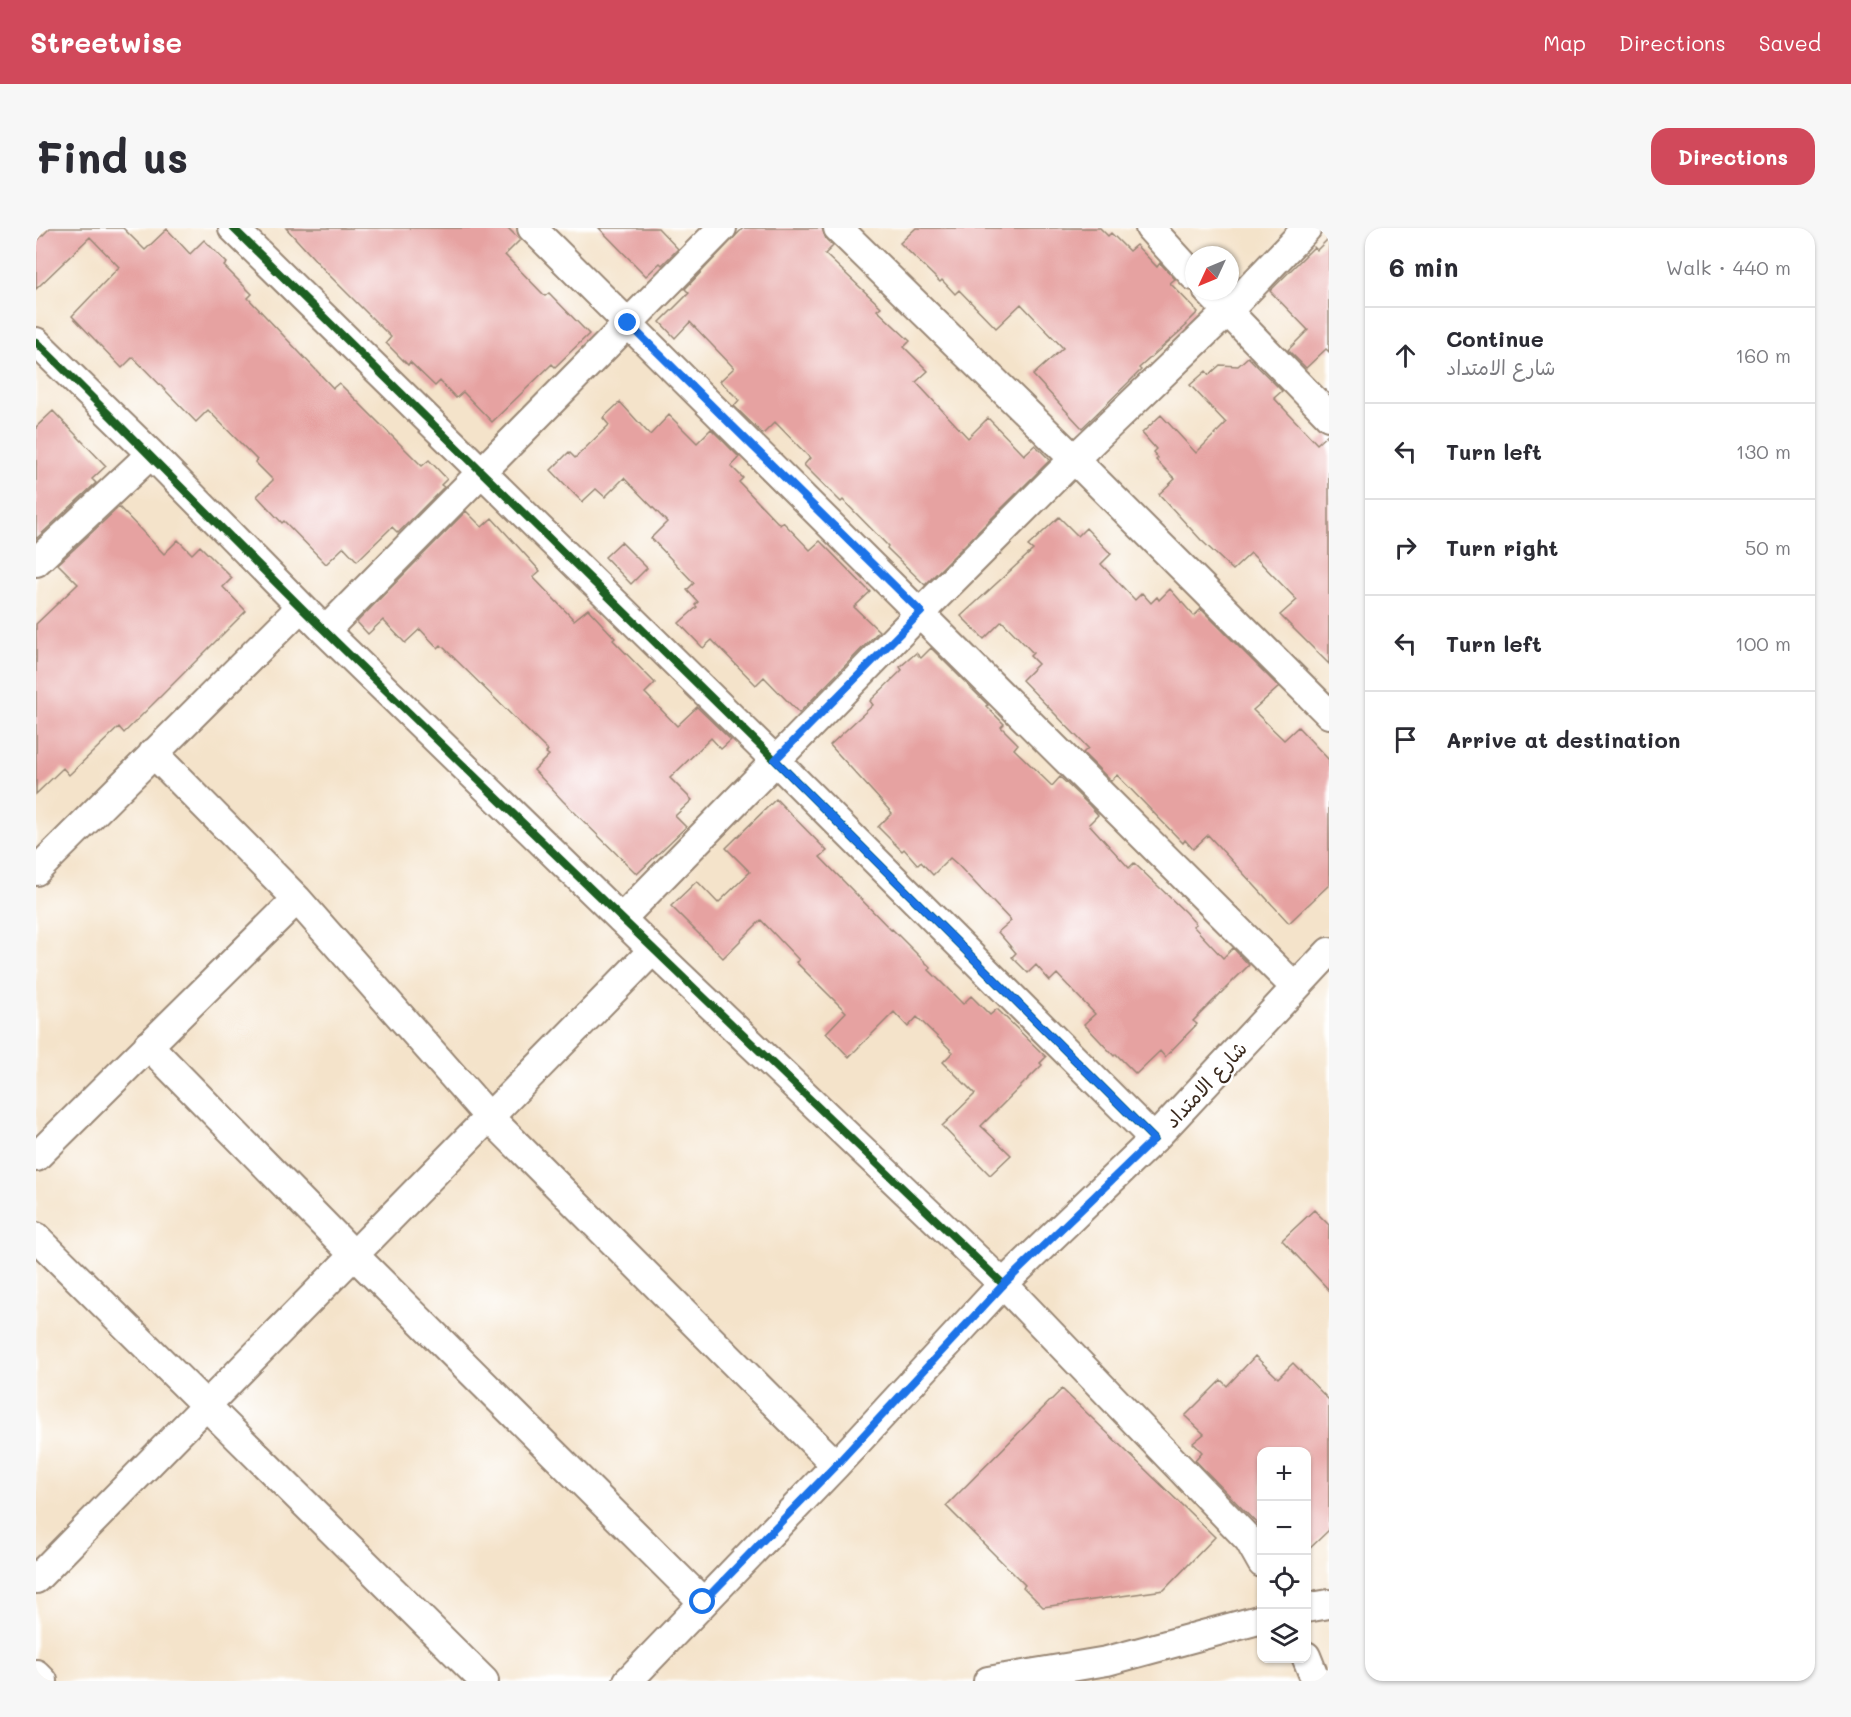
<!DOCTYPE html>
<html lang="en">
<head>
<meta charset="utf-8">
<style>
	:root { --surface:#fff; --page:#f7f7f7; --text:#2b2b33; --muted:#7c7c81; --line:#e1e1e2; --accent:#d1495b }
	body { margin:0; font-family:Mali,"Playpen Sans Arabic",sans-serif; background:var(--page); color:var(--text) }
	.controls { position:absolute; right:18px; bottom:18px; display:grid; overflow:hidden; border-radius:12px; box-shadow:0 2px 4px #0004 }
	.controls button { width:54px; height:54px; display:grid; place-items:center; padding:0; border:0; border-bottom:2px solid var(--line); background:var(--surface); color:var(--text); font:30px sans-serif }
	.compass { position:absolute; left:1149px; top:18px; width:54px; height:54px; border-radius:50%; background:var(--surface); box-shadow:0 2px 4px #0004; rotate:226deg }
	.stop { position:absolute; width:18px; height:18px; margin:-14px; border:4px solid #1a73e8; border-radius:50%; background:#fff }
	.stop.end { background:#1a73e8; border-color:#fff; box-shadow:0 2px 6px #0008 }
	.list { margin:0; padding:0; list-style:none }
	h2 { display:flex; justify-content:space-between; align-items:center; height:78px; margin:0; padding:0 24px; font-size:26px }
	h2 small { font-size:20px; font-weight:400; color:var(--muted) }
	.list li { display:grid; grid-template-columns:39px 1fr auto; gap:18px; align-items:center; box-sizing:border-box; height:96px; padding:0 24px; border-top:2px solid var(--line) }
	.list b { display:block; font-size:22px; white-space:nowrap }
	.list p { margin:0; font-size:20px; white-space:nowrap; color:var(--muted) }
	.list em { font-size:20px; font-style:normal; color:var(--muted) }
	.icon { flex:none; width:33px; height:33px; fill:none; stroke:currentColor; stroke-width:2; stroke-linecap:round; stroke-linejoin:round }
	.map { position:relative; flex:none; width:1293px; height:1453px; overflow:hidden; border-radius:18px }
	header { display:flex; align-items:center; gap:36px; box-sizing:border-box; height:84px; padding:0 30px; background:var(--accent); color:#fff }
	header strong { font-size:28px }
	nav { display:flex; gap:33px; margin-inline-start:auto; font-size:21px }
	.intro { display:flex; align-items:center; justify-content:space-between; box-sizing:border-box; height:144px; padding:0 36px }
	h1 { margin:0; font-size:42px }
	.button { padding:15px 27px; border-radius:18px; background:var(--accent); color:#fff; font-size:21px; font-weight:700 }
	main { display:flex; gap:36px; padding:0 36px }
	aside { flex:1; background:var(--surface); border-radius:18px; box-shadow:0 2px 4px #0004 }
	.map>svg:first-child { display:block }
	.building { fill:#e6a2a1 }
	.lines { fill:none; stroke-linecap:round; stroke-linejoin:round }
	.minor-casing { stroke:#988674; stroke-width:32 }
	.minor { stroke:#fff; stroke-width:28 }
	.cycleway-casing { stroke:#fff; stroke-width:11 }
	.cycleway { stroke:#1b5e20; stroke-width:8 }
	.route { stroke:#1a73e8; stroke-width:8 }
	.labels { text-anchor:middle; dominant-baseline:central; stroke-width:5; stroke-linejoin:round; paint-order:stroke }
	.street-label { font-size:20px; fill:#3b2a1e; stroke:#fff }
</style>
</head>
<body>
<header>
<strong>Streetwise</strong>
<nav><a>Map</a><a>Directions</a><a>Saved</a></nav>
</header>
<div class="intro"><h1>Find us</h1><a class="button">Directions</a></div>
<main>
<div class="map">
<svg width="1293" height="1453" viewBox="0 0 1293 1453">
	<rect width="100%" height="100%" fill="#fff"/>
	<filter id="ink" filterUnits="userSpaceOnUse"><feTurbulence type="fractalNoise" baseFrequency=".0167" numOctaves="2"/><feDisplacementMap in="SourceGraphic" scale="12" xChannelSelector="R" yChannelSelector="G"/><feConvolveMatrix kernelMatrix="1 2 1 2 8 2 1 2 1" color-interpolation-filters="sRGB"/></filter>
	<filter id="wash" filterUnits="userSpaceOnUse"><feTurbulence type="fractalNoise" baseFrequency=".008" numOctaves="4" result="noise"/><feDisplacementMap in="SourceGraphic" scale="24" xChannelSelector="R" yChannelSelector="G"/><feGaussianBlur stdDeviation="1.35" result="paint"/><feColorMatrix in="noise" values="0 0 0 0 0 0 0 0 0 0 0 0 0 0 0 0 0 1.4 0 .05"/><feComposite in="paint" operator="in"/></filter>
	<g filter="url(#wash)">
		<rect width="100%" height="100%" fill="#f4e3ca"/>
		<g id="blocks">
			<!-- building -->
			<path class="building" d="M14,0H87L109,22L131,1L154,26L168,12L191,35L188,38L216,66L212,70L297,160L303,155L386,238L393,232L411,251L405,257L408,259L362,305L356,299L321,333L308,319L290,336L248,293L246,295L221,268L237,252L219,234L221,232L172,182L160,194L97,129L86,140L36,88L83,39L54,9L0,61V14Z
				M250,0H472L484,12L469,27L509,68L513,65L553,106L519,139L516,136L456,194L427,164L420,170L404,153L399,158L374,134L372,137L350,115L355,109L292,46Z
				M563,0H622L642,21L626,37L624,35L610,48Z
				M707,0H786L790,11L797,18L789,26L845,79L841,82L874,113L868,119L892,143L880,154L932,210L952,190L988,227L999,217L1014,232L889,357L851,320L852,318L807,272L805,274L768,237L774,230L739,194L727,206L698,178L703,172L684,153L698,140L654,94L639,110L624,94L653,65L649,61Z
				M880,0H1064L1072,8L1075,5L1093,23L1100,17L1121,39L1124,35L1139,51L1134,55L1162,84L1150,96L1151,97L1103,140L1105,142L1094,153L1046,200L997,147L1027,120L985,76L960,100L923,62L919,66L906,52L904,54L864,15Z
				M1293,10V124L1290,121L1270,140L1252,122L1272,102L1234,63L1278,19L1281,22Z
				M1212,129L1246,163L1238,170L1281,216L1293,205V436L1244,387L1261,372L1215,325L1197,342L1165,312L1123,266L1139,251L1120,232L1122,230L1117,224L1120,221L1106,205L1125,187L1160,225L1190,195L1154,157L1170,143L1173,147L1184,137L1202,138Z
				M584,174L614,207L633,187L661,215L675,201L703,229L695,238L707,250L703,254L744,297L747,294L774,322L784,313L834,364L818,379L843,403L763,485L728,449L720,457L676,412L667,420L643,395L661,379L659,377L662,374L651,362L658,355L615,310L631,294L588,250L569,269L560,261L546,274L515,242L533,224L539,230L573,197L567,190Z
				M17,183L70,238L56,251L60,255L0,311V199Z
				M83,279L128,326L142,312L156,326L164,318L196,350L187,359L210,383L88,505L83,499L33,547L27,540L0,566V396L42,356L22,336Z
				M430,283L446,299L456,290L504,343L497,349L538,392L552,381L579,410L577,412L619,455L609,465L641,498L661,479L695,512L685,521L675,510L634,550L656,572L639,588L650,599L601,646L527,573L498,542L513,527L510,525L512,523L405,417L402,420L384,401L369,415L347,392L332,406L321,394Z
				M1023,289L1042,308L1050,300L1075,326L1065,336L1099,372L1106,365L1115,375L1121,369L1123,372L1134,361L1158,388L1165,381L1243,459L1217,482L1248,512L1262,499L1293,532V657L1253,695L1172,607L1157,621L1149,612L1147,615L1081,547L1075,553L1047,525L1052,520L986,452L1002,436L994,428L997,425L966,393L948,411L925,388L997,322L992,318Z
				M585,314L611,340L595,356L569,329Z
				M895,420L952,477L950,478L968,496L965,499L982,516L978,521L1016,558L1024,549L1053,577L1062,587L1053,596L1093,640L1098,635L1149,684L1160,696L1157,698L1187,730L1197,720L1213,737L1157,793L1161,796L1129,829L1124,823L1100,846L1080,826L1078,828L1048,796L1059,786L1021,746L1014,753L1000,737L992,745L976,729L980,725L962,704L975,693L921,636L914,630L897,647L885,634L882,637L868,621L866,623L842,599L856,585L794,517L837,477L834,473L866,442L864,439L880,425L885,430Z
				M740,571L791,623L784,629L855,702L856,701L895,740L893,742L927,776L935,768L954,787L961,781L1010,829L1004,835L1006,837L945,898L975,927L954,947L906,898L939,866L907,834L917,824L881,789L872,799L858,784L813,829L790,805L810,784L760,734L763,732L725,692L687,730L635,678L661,653L682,675L714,644L690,620Z
				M1278,982L1293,997V1062L1246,1012Z
				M1219,1128L1242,1150L1257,1135L1293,1172V1302L1270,1324V1224H1226V1301L1159,1232L1166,1224L1157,1215L1168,1206L1149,1188L1185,1152L1191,1158Z
				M1026,1161L1179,1309L1128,1362L1007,1379L987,1359L989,1357L910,1278Z"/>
		</g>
	</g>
	<g filter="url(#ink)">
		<use href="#blocks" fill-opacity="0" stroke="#988674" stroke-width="1.5"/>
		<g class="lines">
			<!-- minor casing -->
			<g class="minor-casing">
				<path id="minor" d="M197,0L739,532L1118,911
					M496,0L1259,759
					M802,0L1038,231L1293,486
					M1114,0L1158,48
					M1172,63L1293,188
					M0,114L115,226L289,403L617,722L967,1056L1213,1312L1226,1335
					M0,334L115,226
					M289,403L686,0
					M117,525L261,671L453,889L800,1237
					M0,643L265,379
					M585,691L885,384L1038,231L1191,84L1271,0
					M112,817L318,1027L667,1374
					M0,929L261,671
					M0,1009L448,1453
					M0,1351L617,722
					M1270,1380L1293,1376
					M1270,1428L1280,1453
					M0,1446L7,1453
					M592,1453L800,1237L967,1056L1118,911L1293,724
					M952,1453L1071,1433L1226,1391"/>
			</g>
			<!-- minor -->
			<use href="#minor" class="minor"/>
			<!-- cycleway casing -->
			<g class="cycleway-casing">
				<path id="cycleway" d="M197,0L739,532L1118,911
					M0,114C97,209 191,307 288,402C513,622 740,839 967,1056"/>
			</g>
			<!-- cycleway -->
			<use href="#cycleway" class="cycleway"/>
		</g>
	</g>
	<g class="lines" filter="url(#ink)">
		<!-- route -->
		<path class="route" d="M592,95L885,384L739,532L1118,911L968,1056L800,1237L667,1374"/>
	</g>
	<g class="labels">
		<!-- street labels -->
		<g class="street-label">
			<text transform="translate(1169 856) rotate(-47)">شارع الامتداد</text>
		</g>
	</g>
</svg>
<div class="controls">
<button>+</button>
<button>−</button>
<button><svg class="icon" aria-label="locate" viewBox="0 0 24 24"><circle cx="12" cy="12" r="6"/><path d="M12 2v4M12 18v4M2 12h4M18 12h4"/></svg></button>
<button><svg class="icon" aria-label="layers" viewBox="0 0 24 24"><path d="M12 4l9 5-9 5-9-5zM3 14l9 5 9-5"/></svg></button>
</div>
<svg class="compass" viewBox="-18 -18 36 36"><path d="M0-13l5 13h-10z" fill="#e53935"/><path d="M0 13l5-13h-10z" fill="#7c7c81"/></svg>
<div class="stop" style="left:667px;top:1374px"></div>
<div class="stop end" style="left:592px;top:95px"></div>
</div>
<aside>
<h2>6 min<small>Walk · 440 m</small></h2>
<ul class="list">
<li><svg class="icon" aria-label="ahead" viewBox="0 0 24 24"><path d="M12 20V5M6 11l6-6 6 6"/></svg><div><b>Continue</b><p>شارع الامتداد</p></div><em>160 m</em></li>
<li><svg class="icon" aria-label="left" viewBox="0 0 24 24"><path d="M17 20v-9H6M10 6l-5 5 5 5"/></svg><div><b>Turn left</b></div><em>130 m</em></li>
<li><svg class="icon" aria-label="right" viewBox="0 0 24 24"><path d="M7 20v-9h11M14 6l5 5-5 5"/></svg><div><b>Turn right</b></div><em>50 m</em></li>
<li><svg class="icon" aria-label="left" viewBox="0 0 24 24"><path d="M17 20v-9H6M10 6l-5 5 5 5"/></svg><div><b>Turn left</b></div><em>100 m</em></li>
<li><svg class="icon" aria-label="arrive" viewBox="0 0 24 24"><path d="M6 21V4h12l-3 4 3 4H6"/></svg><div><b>Arrive at destination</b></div></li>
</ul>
</aside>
</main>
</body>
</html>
